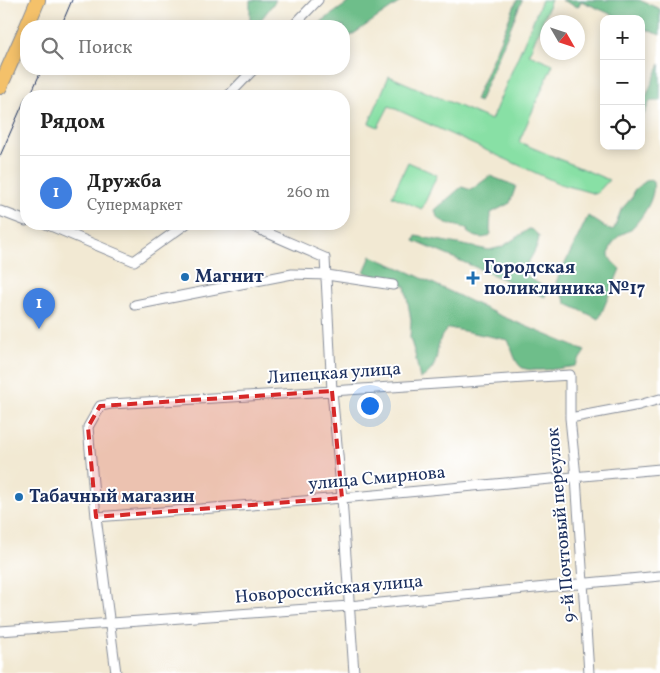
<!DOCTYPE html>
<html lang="ru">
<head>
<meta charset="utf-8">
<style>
	:root { --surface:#fff; --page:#f2f2f2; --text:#222; --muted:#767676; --line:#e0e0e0; --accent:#1f6fb2 }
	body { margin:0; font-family:Vollkorn,serif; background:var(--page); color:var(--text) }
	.controls { position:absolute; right:15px; top:15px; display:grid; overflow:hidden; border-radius:10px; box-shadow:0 2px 12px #0003 }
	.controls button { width:45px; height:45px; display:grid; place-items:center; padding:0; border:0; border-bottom:1px solid var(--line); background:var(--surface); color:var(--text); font:25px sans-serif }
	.compass { position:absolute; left:540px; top:15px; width:45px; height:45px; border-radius:50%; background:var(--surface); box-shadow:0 2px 12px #0003; rotate:129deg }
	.you { position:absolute; left:369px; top:405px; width:18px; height:18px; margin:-12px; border:4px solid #fff; border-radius:50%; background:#1a73e8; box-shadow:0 0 0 8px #1a73e833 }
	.badge { display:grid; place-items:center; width:32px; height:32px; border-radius:50%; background:var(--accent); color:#fff; font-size:16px; font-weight:700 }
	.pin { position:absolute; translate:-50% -41px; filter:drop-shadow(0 1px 2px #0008) }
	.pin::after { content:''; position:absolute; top:26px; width:18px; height:15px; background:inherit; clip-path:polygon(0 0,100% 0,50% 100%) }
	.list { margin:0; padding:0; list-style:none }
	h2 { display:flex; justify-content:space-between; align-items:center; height:65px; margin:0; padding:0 20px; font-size:21px }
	h2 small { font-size:16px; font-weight:400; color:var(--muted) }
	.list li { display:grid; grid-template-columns:32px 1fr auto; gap:15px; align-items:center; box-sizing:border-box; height:75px; padding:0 20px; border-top:1px solid var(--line) }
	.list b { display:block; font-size:19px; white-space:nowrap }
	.list p { margin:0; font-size:16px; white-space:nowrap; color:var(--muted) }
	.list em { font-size:16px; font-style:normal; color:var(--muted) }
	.icon { flex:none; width:28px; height:28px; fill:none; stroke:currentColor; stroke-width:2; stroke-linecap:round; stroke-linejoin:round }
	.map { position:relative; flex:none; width:660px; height:673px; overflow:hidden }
	.search { position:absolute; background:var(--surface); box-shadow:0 2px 12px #0003; left:20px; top:20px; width:330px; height:55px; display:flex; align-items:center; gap:12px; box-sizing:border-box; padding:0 18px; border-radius:20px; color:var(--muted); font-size:19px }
	.panel { position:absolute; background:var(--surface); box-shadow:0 2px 12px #0003; left:20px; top:90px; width:330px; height:140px; border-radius:20px }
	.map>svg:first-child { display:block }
	.green { fill:#88e0a5; stroke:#528882 }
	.forest { fill:#6ebe8a; stroke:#447674 }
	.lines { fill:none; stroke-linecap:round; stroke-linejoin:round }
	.minor-casing { stroke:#868c98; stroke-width:11 }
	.primary-casing { stroke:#868c98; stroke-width:16 }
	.minor { stroke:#fff; stroke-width:9 }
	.primary { stroke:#f4c16a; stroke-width:14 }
	.tram { stroke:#1b2f5e; stroke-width:1 }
	.marked { fill:#d62828; fill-opacity:0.2; stroke:#d62828; stroke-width:4; stroke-dasharray:10 6; stroke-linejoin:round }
	.poi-dot { fill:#1f6fb2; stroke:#fff; stroke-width:2 }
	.labels { text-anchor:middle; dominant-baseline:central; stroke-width:4; stroke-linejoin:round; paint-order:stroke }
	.poi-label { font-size:18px; font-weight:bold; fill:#1b2f5e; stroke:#fff; text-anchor:start }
	.street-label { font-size:18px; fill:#1b2f5e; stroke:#fff }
</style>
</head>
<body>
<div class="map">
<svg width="660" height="673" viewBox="0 0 660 673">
	<rect width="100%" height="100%" fill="#fff"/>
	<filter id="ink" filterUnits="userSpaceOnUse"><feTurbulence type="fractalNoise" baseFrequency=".02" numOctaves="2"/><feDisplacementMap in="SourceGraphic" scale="10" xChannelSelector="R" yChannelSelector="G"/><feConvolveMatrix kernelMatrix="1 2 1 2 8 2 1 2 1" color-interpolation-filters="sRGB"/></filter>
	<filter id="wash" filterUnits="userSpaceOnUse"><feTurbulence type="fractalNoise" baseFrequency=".0096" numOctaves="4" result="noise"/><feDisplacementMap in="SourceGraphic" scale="20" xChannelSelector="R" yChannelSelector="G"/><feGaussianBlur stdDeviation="1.12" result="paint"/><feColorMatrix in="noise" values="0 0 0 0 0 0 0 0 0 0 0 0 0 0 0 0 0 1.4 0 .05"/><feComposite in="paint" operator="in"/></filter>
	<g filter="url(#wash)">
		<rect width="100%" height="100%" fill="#f2e9d3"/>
		<!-- green -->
		<path class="green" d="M542,0H551L529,54L553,64L519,142L609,180L596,194L560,184L389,106L378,127L369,123L389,76L491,120Z
			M408,162L437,175L422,209L392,196Z"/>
		<!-- forest -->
		<path class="forest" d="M250,0H276L260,21L255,24L250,21Z
			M352,0H403L346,39L344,38V26H327L321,22Z
			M517,0H522L479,102L475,100Z
			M561,0H639L660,9V35L641,27V19H622L581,1L578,7Z
			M660,64V101H650L641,121V108Z
			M490,176L516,186L510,203L491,213L490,230L491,234C485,241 474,237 467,232L468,229C458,225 447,226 437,217L435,210L459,189L462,187L471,190Z
			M650,180L653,182C656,198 642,218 631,229C627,233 621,233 618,237C614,240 609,249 609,254C609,260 616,265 620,269L599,319L567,304L556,282L588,216L610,230L614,229L621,210L633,196L634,190L646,181Z
			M529,229L533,230L539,236C538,248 531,257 525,268L528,277L546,288L545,297L414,241L416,236L489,250L502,247Z
			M371,256L409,272L499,315L585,351L575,366C564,368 527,374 520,366C514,360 512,348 508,340L449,328C429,343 447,364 420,379L415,354L410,338L411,320L405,286L364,272Z"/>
	</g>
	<g filter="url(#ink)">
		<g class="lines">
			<!-- minor casing -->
			<g class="minor-casing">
				<path id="minor" d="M293,26L318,0
					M228,96L254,69
					M0,211L26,221
					M46,224L134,261L186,224
					M247,224L325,258L332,391L342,498L354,673
					M135,305L292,274L327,275L393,285
					M570,418L639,405L660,399
					M96,517L342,498L660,469
					M0,631L349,606L660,576
					M116,673L96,517L88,427L100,406L111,404L332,391L570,375V418L576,477L589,673"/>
			</g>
			<!-- primary casing -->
			<g class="primary-casing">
				<path id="primary" d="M27,26L38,0
					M0,87L26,28"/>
			</g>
			<!-- minor -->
			<use href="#minor" class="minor"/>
			<!-- primary -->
			<use href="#primary" class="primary"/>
			<!-- tram -->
			<path class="tram" d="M61,26L72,0
				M30,96L42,69
				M0,156L26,97"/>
		</g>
	</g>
	<!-- marked area -->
	<path class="marked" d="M332,391L342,498L96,517L88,427L100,406Z"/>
	<!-- markers -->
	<g class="poi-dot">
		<circle cx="185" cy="277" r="5"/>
		<path d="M470.5 270.5h5v5h5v5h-5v5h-5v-5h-5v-5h5z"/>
		<circle cx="19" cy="497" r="5"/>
	</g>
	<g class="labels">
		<!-- poi labels -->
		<g class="poi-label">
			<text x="484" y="268">Городская<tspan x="484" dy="21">поликлиника №17</tspan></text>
			<text x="195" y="277">Магнит</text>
			<text x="29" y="497">Табачный магазин</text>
		</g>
		<!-- street labels -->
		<g class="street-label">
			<text transform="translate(334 374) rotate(-4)">Липецкая улица</text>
			<text transform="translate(377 479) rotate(-5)">улица Смирнова</text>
			<text transform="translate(562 525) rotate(-95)">9-й Почтовый переулок</text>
			<text transform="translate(329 590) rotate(-5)">Новороссийская улица</text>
		</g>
	</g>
</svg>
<div class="controls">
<button>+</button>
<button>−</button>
<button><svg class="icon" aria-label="locate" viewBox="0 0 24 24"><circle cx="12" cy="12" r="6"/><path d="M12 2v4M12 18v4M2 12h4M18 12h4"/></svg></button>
</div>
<svg class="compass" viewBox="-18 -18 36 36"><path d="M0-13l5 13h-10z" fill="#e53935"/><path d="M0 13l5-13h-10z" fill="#767676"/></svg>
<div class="you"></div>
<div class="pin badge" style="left:39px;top:329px;background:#3f7fe0">1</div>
<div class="search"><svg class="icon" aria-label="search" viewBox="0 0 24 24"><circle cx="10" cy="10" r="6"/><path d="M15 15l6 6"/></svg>Поиск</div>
<section class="panel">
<h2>Рядом<small></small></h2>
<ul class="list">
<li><span class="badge" style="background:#3f7fe0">1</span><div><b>Дружба</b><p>Супермаркет</p></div><em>260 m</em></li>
</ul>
</section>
</div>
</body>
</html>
